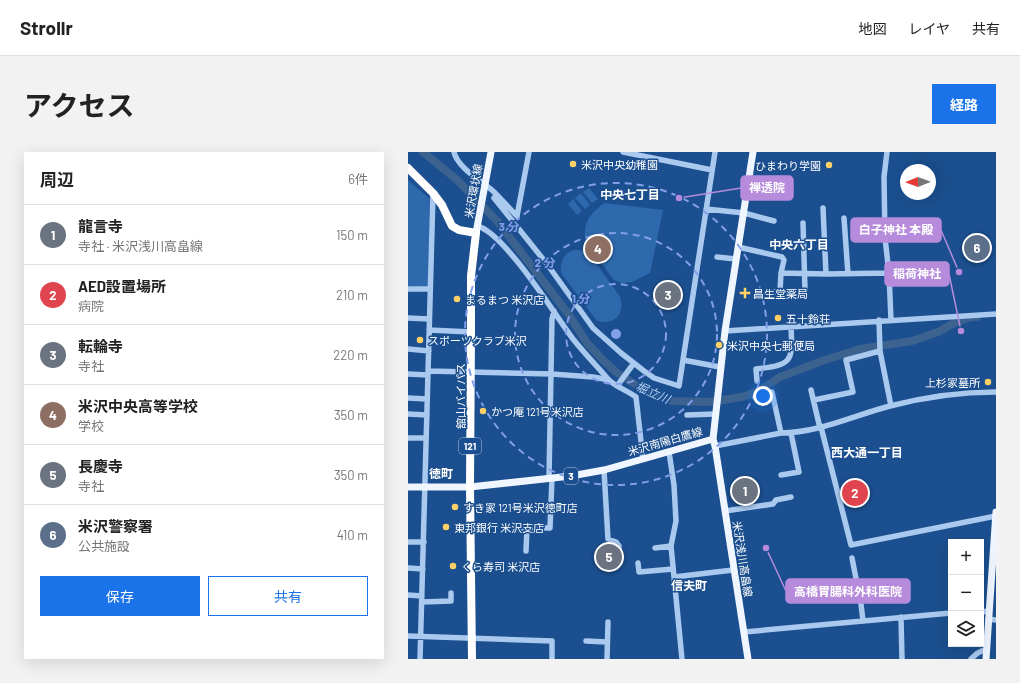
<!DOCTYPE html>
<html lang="ja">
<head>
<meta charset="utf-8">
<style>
	:root { --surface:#fff; --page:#f2f2f2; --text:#222; --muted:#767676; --line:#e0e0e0; --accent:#1a73e8 }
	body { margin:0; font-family:Barlow,"Noto Sans JP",sans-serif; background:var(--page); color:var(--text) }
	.controls { position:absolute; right:12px; bottom:12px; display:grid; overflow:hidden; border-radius:0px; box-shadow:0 4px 16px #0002 }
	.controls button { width:36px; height:36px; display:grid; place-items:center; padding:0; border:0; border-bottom:1px solid var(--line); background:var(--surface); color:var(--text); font:20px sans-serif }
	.compass { position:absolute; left:492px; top:12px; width:36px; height:36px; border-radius:50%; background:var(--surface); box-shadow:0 4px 16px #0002; rotate:269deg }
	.you { position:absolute; left:355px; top:244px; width:14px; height:14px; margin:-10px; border:3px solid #fff; border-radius:50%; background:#1a73e8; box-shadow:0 0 0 6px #1a73e833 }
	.badge { display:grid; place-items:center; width:26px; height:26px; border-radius:50%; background:var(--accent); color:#fff; font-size:13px; font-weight:700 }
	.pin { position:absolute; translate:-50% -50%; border:2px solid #fff; box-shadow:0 1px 4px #0006 }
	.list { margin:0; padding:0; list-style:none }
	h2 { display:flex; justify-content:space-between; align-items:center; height:52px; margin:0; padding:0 16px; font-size:17px }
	h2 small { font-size:13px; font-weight:400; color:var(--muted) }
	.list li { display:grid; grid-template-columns:26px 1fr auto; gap:12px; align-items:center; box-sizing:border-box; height:60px; padding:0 16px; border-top:1px solid var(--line) }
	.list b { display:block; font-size:15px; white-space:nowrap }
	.list p { margin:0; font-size:13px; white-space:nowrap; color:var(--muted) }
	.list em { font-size:13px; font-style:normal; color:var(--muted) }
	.actions { display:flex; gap:8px; padding:12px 16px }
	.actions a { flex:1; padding:9px 0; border:1px solid var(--accent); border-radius:0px; text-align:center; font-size:14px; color:var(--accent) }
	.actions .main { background:var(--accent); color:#fff }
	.icon { flex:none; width:22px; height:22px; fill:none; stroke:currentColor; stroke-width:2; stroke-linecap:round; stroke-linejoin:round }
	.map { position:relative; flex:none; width:588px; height:507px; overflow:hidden; border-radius:0px }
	header { display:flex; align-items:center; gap:24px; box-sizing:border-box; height:56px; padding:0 20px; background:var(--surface); border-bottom:1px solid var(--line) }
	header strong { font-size:19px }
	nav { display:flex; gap:22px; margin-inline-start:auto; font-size:14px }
	.intro { display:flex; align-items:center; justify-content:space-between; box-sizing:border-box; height:96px; padding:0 24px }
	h1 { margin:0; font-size:28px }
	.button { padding:10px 18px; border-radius:0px; background:var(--accent); color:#fff; font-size:14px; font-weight:700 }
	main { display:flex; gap:24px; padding:0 24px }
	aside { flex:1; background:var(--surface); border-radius:0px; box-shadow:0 4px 16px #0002 }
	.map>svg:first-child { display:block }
	.green { fill:#2e69ad }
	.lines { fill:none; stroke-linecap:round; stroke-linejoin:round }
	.river { stroke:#3c6290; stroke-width:8 }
	.minor { stroke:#a9c9ee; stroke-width:5.5 }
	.major { stroke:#f0f6ff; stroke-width:7 }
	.highway { stroke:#fff; stroke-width:8 }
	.ring { fill:none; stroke:#839eea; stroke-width:2; stroke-dasharray:7 5 }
	.poi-dot { fill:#ffd166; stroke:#1b4f8f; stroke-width:1.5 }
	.labels { text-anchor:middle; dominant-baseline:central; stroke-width:3; stroke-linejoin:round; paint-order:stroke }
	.shield { fill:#1b4f8f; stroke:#bbcadd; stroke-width:1 }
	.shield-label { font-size:10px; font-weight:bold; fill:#fff }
	.poi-label { font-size:11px; fill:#fff; stroke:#1b4f8f; text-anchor:start }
	.street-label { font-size:11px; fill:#fff; stroke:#1b4f8f }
	.neighbourhood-label { font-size:12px; font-weight:bold; fill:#fff; stroke:#1b4f8f }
	.water-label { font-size:12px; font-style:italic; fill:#b5d3f5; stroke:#1b4f8f }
	.centre { fill:#839eea; stroke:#1b4f8f; stroke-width:2 }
	.ring-label { font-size:12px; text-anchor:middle; font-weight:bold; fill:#839eea; stroke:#1b4f8f; stroke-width:3; stroke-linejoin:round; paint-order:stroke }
	.leader { fill:none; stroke:#b68bdc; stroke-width:1.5 }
	.callout-dot { fill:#b68bdc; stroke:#1b4f8f; stroke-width:1.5 }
	.callout { fill:#b68bdc; stroke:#b68bdc; stroke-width:1.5 }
	.callout-label { font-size:12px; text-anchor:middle; font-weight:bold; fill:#fff }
</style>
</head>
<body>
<header>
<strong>Strollr</strong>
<nav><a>地図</a><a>レイヤ</a><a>共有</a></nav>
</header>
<div class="intro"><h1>アクセス</h1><a class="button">経路</a></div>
<main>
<aside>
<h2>周辺<small>6件</small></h2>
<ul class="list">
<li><span class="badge" style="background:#6b7280">1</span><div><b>龍言寺</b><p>寺社 · 米沢浅川高畠線</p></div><em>150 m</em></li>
<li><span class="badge" style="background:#e0444e">2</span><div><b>AED設置場所</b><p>病院</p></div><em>210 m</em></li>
<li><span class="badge" style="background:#6b7280">3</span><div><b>転輪寺</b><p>寺社</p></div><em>220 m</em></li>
<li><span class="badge" style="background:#8d6e63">4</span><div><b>米沢中央高等学校</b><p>学校</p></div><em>350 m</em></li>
<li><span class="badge" style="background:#6b7280">5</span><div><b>長慶寺</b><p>寺社</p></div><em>350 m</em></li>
<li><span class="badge" style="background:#5c6f8a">6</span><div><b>米沢警察署</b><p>公共施設</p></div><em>410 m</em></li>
</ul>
<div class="actions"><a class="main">保存</a><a>共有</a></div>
</aside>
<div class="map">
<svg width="588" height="507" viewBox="0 0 588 507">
	<rect width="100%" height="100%" fill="#1b4f8f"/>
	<!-- green -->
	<path class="green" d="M0,28L22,47L20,135L0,134Z
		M181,36L190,47L184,51L175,40Z
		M173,41L182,53L177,57L167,46Z
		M165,47L174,59L169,63L160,52Z
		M196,51L255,58L242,121L224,130L214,131L206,128L177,89C176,69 181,63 196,51Z
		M166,98H174L182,103L211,143C219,160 207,174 189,169L153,121C152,110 155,102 166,98Z"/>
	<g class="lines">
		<!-- river -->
		<path class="river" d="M15,0L48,27L90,70L161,163L179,191L194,207L208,220L237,239L264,249L301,250L334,245L351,239L372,225L414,209L452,197L504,189L530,180L546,171L563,165H569"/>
		<!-- minor -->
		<path class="minor" d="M46,0C49,15 73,29 85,39C93,47 101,56 109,64
			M215,0L304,18
			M479,0L476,25L477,86L481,121L483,168
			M86,46L139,112L185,176L213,201L236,219L246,226L271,234L307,0
			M415,56L418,122
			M298,57L336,61L366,69
			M109,64L121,0
			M436,66L440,122
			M395,71L397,138
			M69,74C96,80 147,163 165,187C176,201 189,214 200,227C207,235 219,238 228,245L235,307
			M330,95L374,105L376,108L373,121L372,139L361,141
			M309,105L328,107
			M373,121L418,122L481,121
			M0,137H22
			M0,166L21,167
			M471,168L472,199L483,254
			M21,178L63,180
			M317,179L588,162
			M0,197L21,199
			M275,208L312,215
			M20,219L144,222L185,225L201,228
			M0,222L20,223
			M349,229L348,217C384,213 385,210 383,175
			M209,234L226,211
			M403,238L411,272L413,275L443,393L588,364
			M364,240L373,281
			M0,246L19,247
			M406,248L445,240L438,208L472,199
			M0,262L19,263
			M279,263L307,262
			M0,286H18
			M307,294L373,281C410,281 447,263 482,254C517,245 553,240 588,240
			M261,300L266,333L268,369L263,394L274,507
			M196,318L200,387L208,390L211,394V404
			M373,323L391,320L383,281
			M141,326L144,167L146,159
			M317,359L365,352L368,348L383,345
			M108,376H142L144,326
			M0,390H16
			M247,396L263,394
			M118,399L119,376
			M444,406L453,452L455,469
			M230,411L231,420L265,417
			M0,416L15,417
			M266,425L325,418
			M0,443L14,444
			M14,450L43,449V441
			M573,460L581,459
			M493,465L494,507
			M580,467L588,468
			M336,480L543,461
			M0,484L144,489V507
			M178,489L199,490
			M12,507L25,42
			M199,507L200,470
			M563,507C568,502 571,499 578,498"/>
		<!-- major -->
		<path class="major" d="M68,81L83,0
			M0,335H62L163,324L196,318L235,307L305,287
			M340,507L307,294L305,287L317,179L345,0
			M578,507L588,360"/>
		<!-- highway -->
		<path class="highway" d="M0,16L25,41L34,53L44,74L51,78L68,81L63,124V180L62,335L64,507"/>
	</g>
	<!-- distance rings -->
	<g class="ring">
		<circle cx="208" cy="182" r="50"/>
		<circle cx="208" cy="182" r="101"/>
		<circle cx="208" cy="182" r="151"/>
	</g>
	<!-- markers -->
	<g class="poi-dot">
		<circle cx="165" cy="12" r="4"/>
		<circle cx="421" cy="13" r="4"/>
		<path d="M335 135h4v4h4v4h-4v4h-4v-4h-4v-4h4z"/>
		<circle cx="49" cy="147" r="4"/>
		<circle cx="370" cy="166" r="4"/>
		<circle cx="12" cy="188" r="4"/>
		<circle cx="311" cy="193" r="4"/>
		<circle cx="580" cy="230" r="4"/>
		<circle cx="75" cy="259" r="4"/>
		<circle cx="47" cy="355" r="4"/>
		<circle cx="38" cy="375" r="4"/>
		<circle cx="45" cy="414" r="4"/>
	</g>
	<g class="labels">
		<!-- shield labels -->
		<g class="shield">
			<rect x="51" y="286" width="22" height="16" rx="3"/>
			<rect x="156" y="316" width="14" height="16" rx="3"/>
		</g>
		<g class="shield-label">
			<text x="62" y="294">121</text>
			<text x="163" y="324">3</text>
		</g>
		<!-- poi labels -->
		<g class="poi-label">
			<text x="173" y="12">米沢中央幼稚園</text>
			<text x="413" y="13" text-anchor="end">ひまわり学園</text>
			<text x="345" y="141">昌生堂薬局</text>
			<text x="57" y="147">まるまつ 米沢店</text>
			<text x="378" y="166">五十鈴荘</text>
			<text x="20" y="188">スポーツクラブ米沢</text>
			<text x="319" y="193">米沢中央七郵便局</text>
			<text x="572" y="230" text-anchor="end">上杉家墓所</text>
			<text x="83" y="259">かつ庵 121号米沢店</text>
			<text x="55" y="355">すき家 121号米沢徳町店</text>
			<text x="46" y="375">東邦銀行 米沢支店</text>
			<text x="53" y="414">くら寿司 米沢店</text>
		</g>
		<!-- street labels -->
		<g class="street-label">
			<text transform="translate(65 39) rotate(-80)">米沢環状線</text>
			<text transform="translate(52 244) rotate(-90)">舘山バイパス</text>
			<text transform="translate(257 289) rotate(-16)">米沢南陽白鷹線</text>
			<text transform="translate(335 407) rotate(81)">米沢浅川高畠線</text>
		</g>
		<!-- neighbourhood labels -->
		<g class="neighbourhood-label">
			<text x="222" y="42">中央七丁目</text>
			<text x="391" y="92">中央六丁目</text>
			<text x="459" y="300">西大通一丁目</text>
			<text x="33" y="321">徳町</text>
			<text x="281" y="433">信夫町</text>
		</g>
		<!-- water labels -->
		<g class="water-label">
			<text transform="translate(245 240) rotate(24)">堀立川</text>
		</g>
	</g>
	<circle cx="208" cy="182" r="6" class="centre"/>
	<g class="ring-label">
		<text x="101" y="79">3 分</text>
		<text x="137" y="115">2 分</text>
		<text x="173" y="151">1 分</text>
	</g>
	<!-- callouts -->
	<path class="leader" d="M271 46L333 36M551 120L533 78M553 179L541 122M358 396L378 439"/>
	<g class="callout-dot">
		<circle cx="271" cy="46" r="4"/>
		<circle cx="551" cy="120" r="4"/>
		<circle cx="553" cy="179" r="4"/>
		<circle cx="358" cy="396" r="4"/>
	</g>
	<g class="callout">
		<rect x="333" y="24" width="52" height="24" rx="4"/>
		<rect x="443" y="66" width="90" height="24" rx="4"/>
		<rect x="477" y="110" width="64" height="24" rx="4"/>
		<rect x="378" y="427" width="124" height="24" rx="4"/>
	</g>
	<g class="callout-label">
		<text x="359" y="40">禅透院</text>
		<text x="488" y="82">白子神社 本殿</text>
		<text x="509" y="126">稲荷神社</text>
		<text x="440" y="444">高橋胃腸科外科医院</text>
	</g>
</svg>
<div class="controls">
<button>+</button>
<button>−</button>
<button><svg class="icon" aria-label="layers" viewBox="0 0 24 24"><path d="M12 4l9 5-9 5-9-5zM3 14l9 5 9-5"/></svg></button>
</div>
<svg class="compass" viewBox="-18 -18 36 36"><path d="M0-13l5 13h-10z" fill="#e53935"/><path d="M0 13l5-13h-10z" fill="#767676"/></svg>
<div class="you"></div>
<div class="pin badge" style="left:337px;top:339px;background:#6b7280">1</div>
<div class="pin badge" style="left:447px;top:341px;background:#e0444e">2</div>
<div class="pin badge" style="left:260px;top:143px;background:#6b7280">3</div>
<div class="pin badge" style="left:190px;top:97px;background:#8d6e63">4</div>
<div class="pin badge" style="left:201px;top:405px;background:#6b7280">5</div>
<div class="pin badge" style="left:569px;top:96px;background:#5c6f8a">6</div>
</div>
</main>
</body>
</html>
